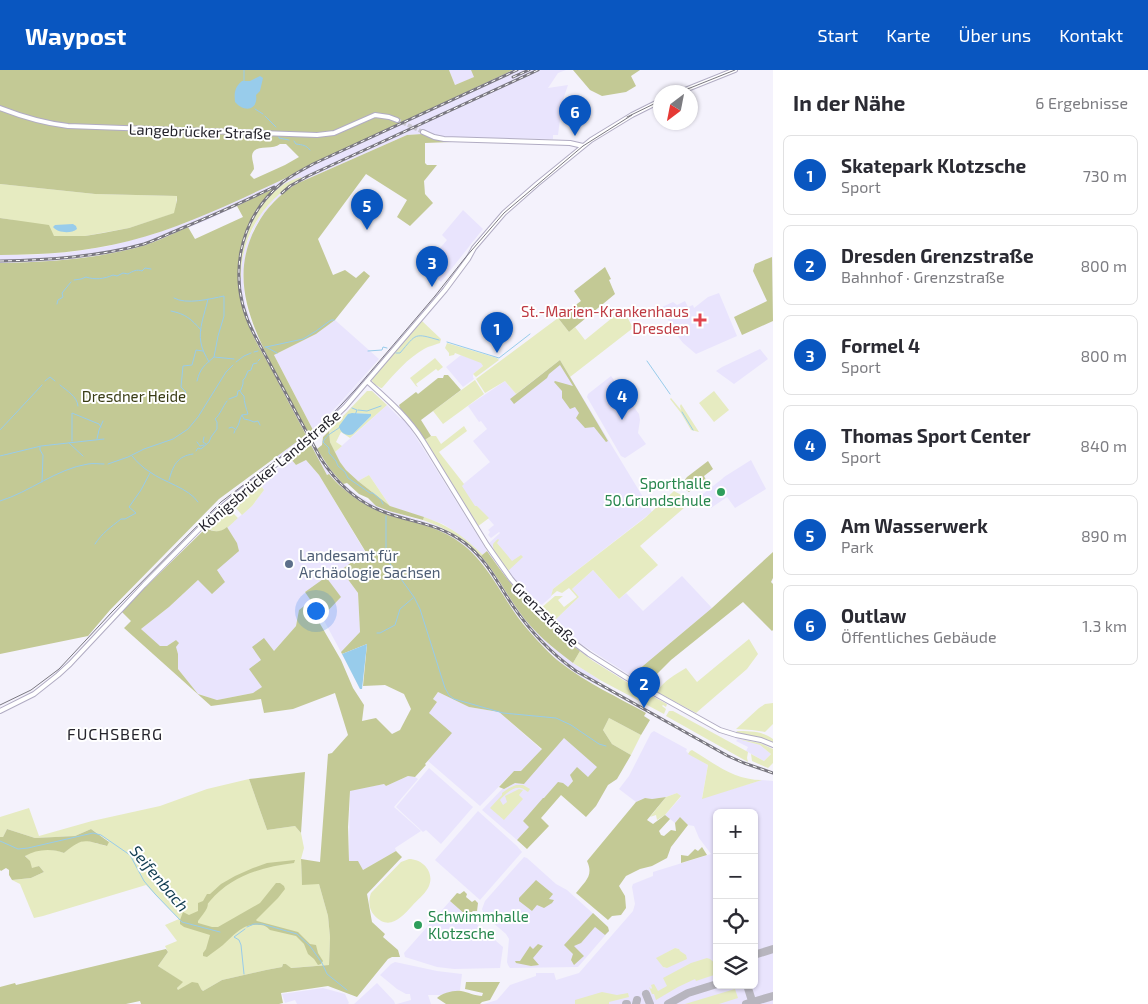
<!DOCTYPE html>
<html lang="de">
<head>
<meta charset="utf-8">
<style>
	:root { --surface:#fff; --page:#f2f2f3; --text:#2b2b33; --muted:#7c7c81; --line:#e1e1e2; --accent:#0956c0 }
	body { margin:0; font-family:"Exo 2",sans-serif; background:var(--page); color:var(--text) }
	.controls { position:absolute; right:15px; bottom:15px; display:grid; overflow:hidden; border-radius:8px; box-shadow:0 1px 4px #0004 }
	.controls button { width:45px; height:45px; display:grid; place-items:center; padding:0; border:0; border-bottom:1px solid var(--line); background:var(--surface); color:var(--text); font:25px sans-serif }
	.compass { position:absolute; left:653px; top:15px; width:45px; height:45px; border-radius:50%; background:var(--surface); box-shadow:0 1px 4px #0004; rotate:212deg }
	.you { position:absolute; left:315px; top:540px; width:18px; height:18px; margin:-12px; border:4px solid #fff; border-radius:50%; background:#1a73e8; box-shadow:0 0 0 8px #1a73e833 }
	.badge { display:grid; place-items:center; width:32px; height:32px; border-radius:50%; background:var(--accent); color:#fff; font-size:16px; font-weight:700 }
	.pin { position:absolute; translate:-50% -41px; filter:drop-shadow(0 1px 2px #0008) }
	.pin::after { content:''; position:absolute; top:26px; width:18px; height:15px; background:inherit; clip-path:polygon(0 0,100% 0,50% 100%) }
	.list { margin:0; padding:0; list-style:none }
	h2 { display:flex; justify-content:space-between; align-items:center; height:65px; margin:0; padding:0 20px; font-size:21px }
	h2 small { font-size:16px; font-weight:400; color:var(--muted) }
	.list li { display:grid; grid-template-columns:32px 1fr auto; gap:15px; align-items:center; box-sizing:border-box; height:80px; margin:0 10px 10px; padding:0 10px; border:1px solid var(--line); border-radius:8px }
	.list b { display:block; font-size:19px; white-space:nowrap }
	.list p { margin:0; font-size:16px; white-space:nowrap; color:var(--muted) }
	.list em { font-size:16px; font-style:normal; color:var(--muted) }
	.icon { flex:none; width:28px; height:28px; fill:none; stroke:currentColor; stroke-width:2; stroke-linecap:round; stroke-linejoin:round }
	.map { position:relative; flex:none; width:773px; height:934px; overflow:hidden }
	header { display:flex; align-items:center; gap:30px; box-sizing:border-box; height:70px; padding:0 25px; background:var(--accent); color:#fff }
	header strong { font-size:24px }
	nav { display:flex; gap:28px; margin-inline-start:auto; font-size:18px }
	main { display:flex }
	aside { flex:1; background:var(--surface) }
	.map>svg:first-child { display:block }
	.built { fill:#e9e4fd; fill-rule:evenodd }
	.green { fill:#e6ebc1; fill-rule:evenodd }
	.forest { fill:#c3c995; fill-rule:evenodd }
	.water { fill:#98cceb }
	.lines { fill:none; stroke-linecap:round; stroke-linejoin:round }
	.stream { stroke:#98cceb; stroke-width:1 }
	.taxiway { stroke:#b7b5be; stroke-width:8 }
	.major-tunnel { stroke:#cbc9d2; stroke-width:4; stroke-dasharray:4 2; stroke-linecap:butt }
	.major-casing { stroke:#b1acc3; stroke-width:6 }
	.major { stroke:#fff; stroke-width:4 }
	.tram { stroke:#7a7881; stroke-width:1 }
	.rail-casing { stroke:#7a7881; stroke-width:3 }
	.rail { stroke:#fff; stroke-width:1; stroke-dasharray:4; stroke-linecap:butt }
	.health-dot { fill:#e0444e; stroke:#fff; stroke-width:2 }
	.leisure-dot { fill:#2e9e5b; stroke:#fff; stroke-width:2 }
	.service-dot { fill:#5c6f8a; stroke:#fff; stroke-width:2 }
	.labels { text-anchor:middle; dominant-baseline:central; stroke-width:4; stroke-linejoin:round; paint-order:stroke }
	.street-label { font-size:15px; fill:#25242c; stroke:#fff }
	.health-label { font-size:15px; fill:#be3a42; stroke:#fff; text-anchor:end }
	.park-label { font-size:15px; fill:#393c14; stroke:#fff }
	.leisure-label { font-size:15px; fill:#27864d; stroke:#fff; text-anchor:end }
	.service-label { font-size:15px; fill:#4e5e75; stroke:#fff; text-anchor:start }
	.neighbourhood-label { font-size:16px; letter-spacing:1px; fill:#25242c; stroke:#fff }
	.water-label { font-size:16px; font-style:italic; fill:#103c51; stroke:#fff }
</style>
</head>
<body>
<header>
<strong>Waypost</strong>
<nav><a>Start</a><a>Karte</a><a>Über uns</a><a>Kontakt</a></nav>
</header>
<main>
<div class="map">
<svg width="773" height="934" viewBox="0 0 773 934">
	<rect width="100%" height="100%" fill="#f4f2fc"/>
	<!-- built -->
	<path class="built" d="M449,0H471L475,7L455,15Z
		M513,0H566L558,3L548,18L568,15L562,33L558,65H553V69L450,67L434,65L424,60L422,64L407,65L296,114L273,132L260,149L253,161L246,183L243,206L245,232L250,249L261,275L308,364L313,360L274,285L316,264L335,250L379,289L339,334L315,359L331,344L368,303L369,304L359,317L327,351L277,391L275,387L306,365L248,255L241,233L238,209L239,185L246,160L256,141L273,119L205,151L144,175L110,183L75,189L42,192L0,193V185H32L71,182L109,176L157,163L187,152L288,107L298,101ZM301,107V109L289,115L277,125L266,137L258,148L249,167L243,183L240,209V193L244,174L248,160L255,148L268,128L280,117Z
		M463,140L483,159L441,212L423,198L447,170L442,165Z
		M719,223L737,266L696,284L683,273L673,260L662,237L673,232L677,235L685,231L688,237L693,235L694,238L708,227Z
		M760,279L768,289L734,314L716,301L722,297Z
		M461,285L481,292L483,296L473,304V307L474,309L463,317L446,297Z
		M560,290L652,442L553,519L551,527L537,539L523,524L487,475L500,463L499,462L491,468L488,465L490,462L488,460L494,455L477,436L475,437L461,416L490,392L473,371L487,359L481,351L479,352L468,336L505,311L516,324Z
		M611,306L639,344L640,350L638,363L646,374L625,388L621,386L587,327L588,324Z
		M387,335L401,349L402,348L406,352L421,375L487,481L483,485L457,463L443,454L390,436L369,405L358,411L346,400L340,392L335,382Z
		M313,374L326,394L337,408L357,425L383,439L436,455L453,463L469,474L481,486L489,495L517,539L527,552L552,577L573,593L600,610L597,615L580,606L560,592L535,567L514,541L488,500L479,489L467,478L455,469L441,461L422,454L386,444L370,437L361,432L347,422L329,404L327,405L311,375Z
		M291,389L296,395L306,390L319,405L367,485L353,494L352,492L341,500L358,523L360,562L341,582L322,547L341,527L306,522L311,531L299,540L296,556L274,581L261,590L263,617L253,623L217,630L198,624L178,599V584L175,576L178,573L176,570L167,576H159L141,559L169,537L198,510L225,512L217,500L237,473L227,457L252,436L264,420L259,413Z
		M751,390L766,419L735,438L727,427L711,438L699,427L722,409L724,407Z
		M593,500L619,529L626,523L643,541L682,506L712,538L631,606L578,572L554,551L579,527L572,519Z
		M438,622L469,637L499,642L542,680L521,702L514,701L480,736L428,691L436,680L428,643L437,632L433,629Z
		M654,661L687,679L686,681L689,684L708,695L702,728L762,710L773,711V934H484L497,930L510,915L536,906V903H554L556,910L579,903L633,841L635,834L632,817L633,814L653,806V802L711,784L699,768L694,756L688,755L680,747L675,753L665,745L681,727L677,723L666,727L652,729L645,728L636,732L619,719L629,706L651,663ZM717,743H754V915H717ZM675,878L679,879V881L667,898L663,897L657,888Z
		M563,666L598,697L588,707L578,704L568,717L523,751L530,757L517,770L482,740L506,715L528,705L548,687Z
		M738,669L760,675L771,684L764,691L746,681L748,677L736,671Z
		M429,698L473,737L441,774L426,760L423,762L396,737Z
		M408,706L415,707L418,709L394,737L421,761L395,778L396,781L363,800L349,791L350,720L384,714L386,716Z
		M478,741L517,776L522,782L480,830L435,790Z
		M524,787L527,788L556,814L567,820L608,857L609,861L578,897L510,898L508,895L507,892L509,869L506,864L484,845L482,839L485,831Z
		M450,831L503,877L500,898L454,899L437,897L405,887L404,883Z
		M395,892L437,901L462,904L460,920L440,925H428L431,934H397L411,930L410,924H406L397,919L380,905L391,894Z
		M377,913L394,931L395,934H354Z
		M323,918L345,924L349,933L348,934H297L295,930L285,933L282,924Z"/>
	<!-- green -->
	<path class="green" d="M301,107L302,109C264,128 240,167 241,209H240C239,175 252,138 280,117C286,112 294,109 301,107Z
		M0,114L95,124L177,126L175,143L129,158L85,166H54L13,150L0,148Z
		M623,239L633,258L570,307L560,290L516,324L505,311L485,323L476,309L558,248L569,262L575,257L585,270Z
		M422,251L441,269L440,273C435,275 429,276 424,279C408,288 394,304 382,318H381L376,315H375L372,311L373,307Z
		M447,273L497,288L499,290L476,307L473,304L483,296L481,293L455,283L454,285L449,286V283L445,278Z
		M435,288L443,297L438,301L436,299L416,314L418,317L416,316L410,308Z
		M475,310L484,324L443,354L433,341Z
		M367,321H372L387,335L350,368L341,362L336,372L342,376L335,382L330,372L329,361ZM352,343L371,344V346L353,364Z
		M714,321L729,340L714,352L699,333Z
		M671,328L681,340L680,336L681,334L699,362L691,360L681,343L670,329Z
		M464,356L467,361L439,382L464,414L462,416L475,436H477L489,448L477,457L423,371L431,366H436L441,374Z
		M369,405L390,436L358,411Z
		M258,411L264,420L252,436L242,445C237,439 231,434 236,427Z
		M674,421L692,431L640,476L658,495L619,529L593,500L572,519L579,527L554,551L540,539L555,526H563L558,530L564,537L577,527L569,518L562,523L557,521L551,526L553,519L645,448Z
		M228,438L238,448C227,458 222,466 206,458L224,440Z
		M424,447C450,456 463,466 483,485L481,486C464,469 446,458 423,450Z
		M498,469L499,470L497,473L512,491L521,485L523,487L508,501C505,496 492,481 493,475C493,473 497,470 498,469Z
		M749,569L758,584L747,599L696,643L657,622C664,610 675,605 686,598L697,612Z
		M580,581L593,591L633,616L667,634L666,637L663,635L662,636L666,639L664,644L600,610L573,593Z
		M773,633V654L765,662L752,660L736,659L759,638L765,634Z
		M669,641H673L748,682L747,688L748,692L666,646Z
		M609,648L641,665L631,685L612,674L603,660Z
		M736,661C750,661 762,661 773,669V673L740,664Z
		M738,669L760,673L773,679V693L768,698L752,691L751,684L764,691L771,684L760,675Z
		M692,680C715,694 734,710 762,710L702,729L708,695L688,684L690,681Z
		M249,709L267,760L295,756L301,763L304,778L301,789L302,814H319L328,846L330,867L329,895L290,898L286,894H283L282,897L266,900L222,910L203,921L201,919L178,920L177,918L182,912L158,896L168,882L165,876L177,871L165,855L179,849L146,815L43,846L34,848L20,814L12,810L31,808L44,802L39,796L32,799L29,791L25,785C36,779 52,778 64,783L74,774L85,770L106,776L109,771L91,759L75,766L35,768L7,759L3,767H0V747L29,738L39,766L92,751L160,736L207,719Z
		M516,715H523L530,719L528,722C526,721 523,718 521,718C513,716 504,725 500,730L503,735L507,732L505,726L519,719L523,720L519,725L523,729L504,750L490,738L502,725V723L509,718Z
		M677,723L681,726L665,745L657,750L656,745L650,747L666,727Z
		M409,789C423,789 436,803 428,818C424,825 417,830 412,836C402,847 389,862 374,845C369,839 368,831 371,823L401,792Z
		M675,878L679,879L680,881L686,885L687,889L667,898L663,897L656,888Z
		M707,888L710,889L717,895V904L696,911L695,909L678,917L656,930L654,924H652L649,917L651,919L652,918L651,915L654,914L658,921L667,916L663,908L691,893Z
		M735,919L738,928L719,934H685Z
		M602,922L617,925L628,923L629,927L609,932V934H575V930Z"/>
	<!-- forest -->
	<path class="forest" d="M0,0H449L455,15L474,7L471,0H513L298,101L288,107C236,131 184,157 129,171C86,182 43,185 0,185V148L49,155L54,166H85L103,163L129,158L174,143L177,130V126L95,124L0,114ZM280,74H286L299,87L285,95L254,109L250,105L254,99C254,95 252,90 252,86C253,73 272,81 280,74Z
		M573,0H640L631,6L636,16L626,22L602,26L590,20Z
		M423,62L451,70V72L425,73V93L427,95H437L424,111L425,124L433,133L410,156L397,147L407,130L366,104L318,169L333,205L345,200L356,208L364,201L370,206L335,250L316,264L274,285L313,360L308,364C297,344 286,323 276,303C251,255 228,207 257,155C266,138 280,124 296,114L407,65L422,64Z
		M275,118C241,151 229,201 245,245C251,265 262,282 272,300C283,322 295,344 306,365L219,429L110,540L88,566L0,584V193C49,192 99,189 146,175C160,170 174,163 188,157L195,169L243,147L237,136Z
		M772,187L773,251L742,265L734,247L767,231L753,201L755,194Z
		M605,197L611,209L609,210L615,224L569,262L558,248L581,231L574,221Z
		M560,290L608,371L606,372L594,357L585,358L576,348L579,343L575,337L570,339L562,328V321L554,312L555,311L573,316L560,295L549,304L547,308L514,334L510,329Z
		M444,305H448L461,320L421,350L431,366L423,371L402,343L399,335L416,322L418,324L438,308H443Z
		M329,361L330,372L340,392L346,400L358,411L390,436L424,447L423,450L389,441L376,436L368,428L359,424L347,413L343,414L330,399L317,379L322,375L323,367Z
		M311,375L327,405L329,404C344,422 365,437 388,445C411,452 435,456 455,469C490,491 502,531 529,561C539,572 549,584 561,593C587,613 619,628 646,643L644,646L650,650L641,665L609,648L603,660L612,674L631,685L617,709L608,715L596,736L586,747L561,725L541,748L549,756L527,779L517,770L529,757L523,751L543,728H544L558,712L563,713L568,717L573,711L570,705L577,697L588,707L597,697L564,668L524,714L515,713L504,719L499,717L514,701H521L542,679L499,642L469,637L438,622L433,629L437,632L429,643L452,663L425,694L426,695L415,707L408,706L386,716L384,714L350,721L348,757L349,791H358L363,800L396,781L402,787L367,824L372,852L385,864L383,867L398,880L400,887H392L388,889L357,927L328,916L281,923L283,933L279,934H141L140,931L126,934H0V917L15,913L16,915L166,879L168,882L158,896L183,912L177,918L178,920L192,912L198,913L201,919L203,921L222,910L266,900L282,897L283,894H286L291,898L329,895L330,867L328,846L319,814L302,815L301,789L320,792L328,684L332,683L348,665L335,623L293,639L264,643L261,629L211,636L124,558L131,551L121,541L206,458C213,462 220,463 227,457L237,473L239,481L217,500L225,512L212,524L198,510L169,537L141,559L160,576H167L176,570L179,573L176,577L178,584V599L198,624L217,630L253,623L262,617L249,599L261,590L252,577L264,568L274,581L296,556L299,540L308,533L341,590L353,618L364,635L362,651L376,648L392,664L400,660L411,639L404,624L385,615L363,616L367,574L342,584L341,582L360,562L358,523L341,500L352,492L354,494L367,484L319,405L306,390L296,395L291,389L305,378Z
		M708,391L713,399L704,406L709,416L702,421L693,409L688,415L692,419L689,422L680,416L687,407Z
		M487,481C514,520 542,553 580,581L573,593C553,578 533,562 518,540C505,522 496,503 481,486Z
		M773,482V508L771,512L773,514V560L772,561L743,532L671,590L646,615L631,606L712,538Z
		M326,507L341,527L322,547L305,522Z
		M305,702L301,763L295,756L267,760L249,709Z
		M666,727L647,750L653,754L665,745L670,749L659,761L661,765L664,766L671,760L676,761L675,753L680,747L688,755L671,777L667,788L652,796L640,799L626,806L619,816L625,826L626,838L621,845L612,846L608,850L576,823C585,811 594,806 587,791L636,732L645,728L652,729Z
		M7,759L35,768L75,766L91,759L109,772L107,776C84,770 83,767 64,783C52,778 36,779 25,786L30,791L32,798L39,796L44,802L31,808L12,810L9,805V800L6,798L1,801L0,800V767H3Z
		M702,777L707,785L681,793V785L688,786L695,779L698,781Z
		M295,790L294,793C263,797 232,805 210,831C206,836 209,832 207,838C205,842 201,847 198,851V853L212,857H218L260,833L276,813H280L284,816L285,819L278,828L256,850L257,851L298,862L310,874L316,875L318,883L323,891L321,894L318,895L314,889L308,884L304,874L296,866L270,860C266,856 264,855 259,855C243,853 234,865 223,875C218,879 212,883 207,887L203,886V883L206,879L210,865L184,857L180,854V850L183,842L189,845L198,841V833L203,831L207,824H210L221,814L235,806L253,798L267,793Z
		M536,810L553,824L549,829L554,830L552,833L544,838L537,835L532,841L519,831V828Z
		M464,821L467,824L466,827L472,832L475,830L478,833L477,841H473L467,846L450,831L457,823L460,824Z
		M593,843L608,857L609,861L605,865L595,857L581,873L574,876L584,886L574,895L571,890L573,884L564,875Z
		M538,874L543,876L533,888L539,895L531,896L516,893L515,891H520L530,876L533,879Z
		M466,912H500L490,930L482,932L480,934H446L437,928C442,923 454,920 461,921C468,922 475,926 482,926L483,923L465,919Z"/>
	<!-- water -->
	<path class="water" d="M260,6L263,8L260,21L256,25C258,35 251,42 241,37C239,36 237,34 235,32C234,22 235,17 242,11H250Z
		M73,154L76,156L77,159C71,164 58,163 53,157L55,155Z
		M352,343L371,344V346L353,364C347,367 340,363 339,356L348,344Z
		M367,574L362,619H360L342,584Z"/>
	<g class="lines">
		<!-- stream -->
		<path class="stream" d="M244,11V0
			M255,39L263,44
			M265,46L276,57
			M279,66V68L289,70
			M294,71L296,74C303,75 306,75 310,80
			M74,210L81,209L86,207C95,210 104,209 113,205L117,206L123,203L128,204C133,201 137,199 142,201L145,198L151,199
			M174,228C186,235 210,229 224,226V246L218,266L214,287L234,289
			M208,229C205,243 198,259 201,273C202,280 206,286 209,292
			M57,234L58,230L63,227L62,223L71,212
			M171,241C186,244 191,249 201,260
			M447,272L499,288L530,264
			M265,277H266L277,283
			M266,277L303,269L316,261L331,250H334
			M368,281L382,280L383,277L387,278
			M254,282L258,281
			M396,283H400C417,263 414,263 439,270
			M258,291L260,289
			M647,291L670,324
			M236,292L244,286L251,283
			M45,311L50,307L55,311
			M197,311C200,298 205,295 214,287
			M60,315C67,321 77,326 78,336
			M229,329L237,326L238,321L241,320L243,314V310L245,308L248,301L251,300L253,294L257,293
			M176,333L186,322L181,317L183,296L192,295L196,280L203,281
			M352,338L357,340L355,345
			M358,340L367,341L381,336
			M682,342L693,360
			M242,345L244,349L249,350L254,352L258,351L260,355
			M340,357C334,362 327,364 323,372L329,378V383L336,391L338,396L345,402L348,408L370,423H373L381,430L383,434
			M229,358L232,357L235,359
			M0,360L42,315
			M234,363C235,359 238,357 239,353C240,350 240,348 242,345L248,344C246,338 244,332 244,326L242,324L240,321
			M204,367L203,372L206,374
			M97,369L99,360L103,351
			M72,371V343L99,354L101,357
			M197,372L200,376L204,375
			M69,373L83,386
			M40,377V380L43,385L42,412
			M196,381L198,378L201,379L209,372L211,367L217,359V352L215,349C220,345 223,336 227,331
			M0,386L41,376L104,369
			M132,386C137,392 143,398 150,402C163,412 189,418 198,432
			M108,394L128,387L144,379L173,369L188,359L198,347L226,302L233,295
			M169,410C173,396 177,386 193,384
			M0,431C30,422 56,399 88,394C93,393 99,394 104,394
			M386,446V484L388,491L414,527L420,539L445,618L449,625L454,629L503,643L556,648L571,655L599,674L606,676
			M95,474C102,463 111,457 121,449H125L136,443L129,437L141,420L150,403
			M377,563H380L395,555L400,539L413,528
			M0,771L18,779L28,778L93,763L101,765L130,785L144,811L155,824L182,852L220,862
			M247,857L254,854H262L297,864L310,876L322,893L327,904L347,920
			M244,904L241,875L239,870L234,867L245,859"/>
		<!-- taxiway -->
		<path class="taxiway" d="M754,885L773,879
			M747,915L753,934
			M646,924L650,934
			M626,934H627
			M636,934L637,930
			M668,934L688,923L717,914
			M746,934L773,926"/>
		<!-- major-tunnel -->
		<path class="major-tunnel" d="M397,50L423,62"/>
		<!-- major casing -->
		<g class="major-casing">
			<path id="major" d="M680,22L735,0
				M0,38C23,47 44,53 68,56L317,65L334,63L375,45L389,47L397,50
				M423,62L434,67L444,69L570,73L583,76
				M367,311C388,330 407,346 423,371L487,475L511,509L537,539L573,572L589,584L627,608L720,660L736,665L761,670L773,675
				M0,641L34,624L58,605L70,594L144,515L215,443L236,425L322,359L345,337L445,220L468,189L474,178L504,143L537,114L591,70L632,45L660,31"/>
		</g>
		<!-- major -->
		<use href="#major" class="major"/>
		<!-- tram -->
		<path class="tram" d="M680,22L735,0
			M627,47L660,31
			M0,635L31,620L59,599L112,542L221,432L316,360L329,348L355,320L435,226L465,188L504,143L583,76L632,45"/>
		<!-- rail casing -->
		<g class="rail-casing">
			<path id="rail" d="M517,0L313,94C302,100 292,105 283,112C236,150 227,212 254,264L321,389C336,412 357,432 384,442C413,453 438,453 465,473C487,490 498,514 513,536C530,561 552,584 576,601L728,686L744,693L773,703
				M513,7L529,0
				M282,123L290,116L308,106L538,0
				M0,191C48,190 97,187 144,174C156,170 168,164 180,159C211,146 243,132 274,117"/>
		</g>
		<!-- rail -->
		<use href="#rail" class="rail"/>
	</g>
	<!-- markers -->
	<path class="health-dot" d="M697.5 242.5h5v5h5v5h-5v5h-5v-5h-5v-5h5z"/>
	<g class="leisure-dot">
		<circle cx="721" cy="422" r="5"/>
		<circle cx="418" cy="855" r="5"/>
	</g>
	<circle class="service-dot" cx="289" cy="494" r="5"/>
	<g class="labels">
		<!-- street labels -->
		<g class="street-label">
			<text transform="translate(200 61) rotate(2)">Langebrücker Straße</text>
			<text transform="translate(269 400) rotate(-40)">Königsbrücker Landstraße</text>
			<text transform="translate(546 544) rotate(44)">Grenzstraße</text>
		</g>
		<!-- health labels -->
		<g class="health-label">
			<text x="689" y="241">St.-Marien-Krankenhaus<tspan x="689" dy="17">Dresden</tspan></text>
		</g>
		<!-- park labels -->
		<g class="park-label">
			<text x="134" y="326">Dresdner Heide</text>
		</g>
		<!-- leisure labels -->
		<g class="leisure-label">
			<text x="711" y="413">Sporthalle<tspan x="711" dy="17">50.Grundschule</tspan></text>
			<text x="428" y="846" text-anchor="start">Schwimmhalle<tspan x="428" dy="17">Klotzsche</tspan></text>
		</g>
		<!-- service labels -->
		<g class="service-label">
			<text x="299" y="485">Landesamt für<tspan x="299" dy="17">Archäologie Sachsen</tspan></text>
		</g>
		<!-- neighbourhood labels -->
		<g class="neighbourhood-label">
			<text x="115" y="663">FUCHSBERG</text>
		</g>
		<!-- water labels -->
		<g class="water-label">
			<text transform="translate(160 808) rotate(50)">Seifenbach</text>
		</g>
	</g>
</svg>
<div class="controls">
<button>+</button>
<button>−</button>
<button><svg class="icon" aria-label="locate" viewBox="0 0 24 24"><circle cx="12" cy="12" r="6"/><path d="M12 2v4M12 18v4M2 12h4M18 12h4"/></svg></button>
<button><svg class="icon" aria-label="layers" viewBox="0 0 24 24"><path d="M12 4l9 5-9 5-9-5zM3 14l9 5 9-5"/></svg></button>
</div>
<svg class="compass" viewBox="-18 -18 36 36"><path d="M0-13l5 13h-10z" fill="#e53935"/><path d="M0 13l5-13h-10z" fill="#7c7c81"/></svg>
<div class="you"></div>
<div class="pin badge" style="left:497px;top:283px">1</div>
<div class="pin badge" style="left:644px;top:638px">2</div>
<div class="pin badge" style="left:432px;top:217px">3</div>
<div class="pin badge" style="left:622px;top:350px">4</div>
<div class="pin badge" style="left:367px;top:160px">5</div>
<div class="pin badge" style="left:575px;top:66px">6</div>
</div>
<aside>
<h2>In der Nähe<small>6 Ergebnisse</small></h2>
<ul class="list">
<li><span class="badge">1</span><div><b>Skatepark Klotzsche</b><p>Sport</p></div><em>730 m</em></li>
<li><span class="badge">2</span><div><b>Dresden Grenzstraße</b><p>Bahnhof · Grenzstraße</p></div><em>800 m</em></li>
<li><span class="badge">3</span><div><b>Formel 4</b><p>Sport</p></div><em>800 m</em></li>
<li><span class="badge">4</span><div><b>Thomas Sport Center</b><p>Sport</p></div><em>840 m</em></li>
<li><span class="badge">5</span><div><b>Am Wasserwerk</b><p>Park</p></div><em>890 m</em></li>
<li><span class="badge">6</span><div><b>Outlaw</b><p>Öffentliches Gebäude</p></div><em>1.3 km</em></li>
</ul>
</aside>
</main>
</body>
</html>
